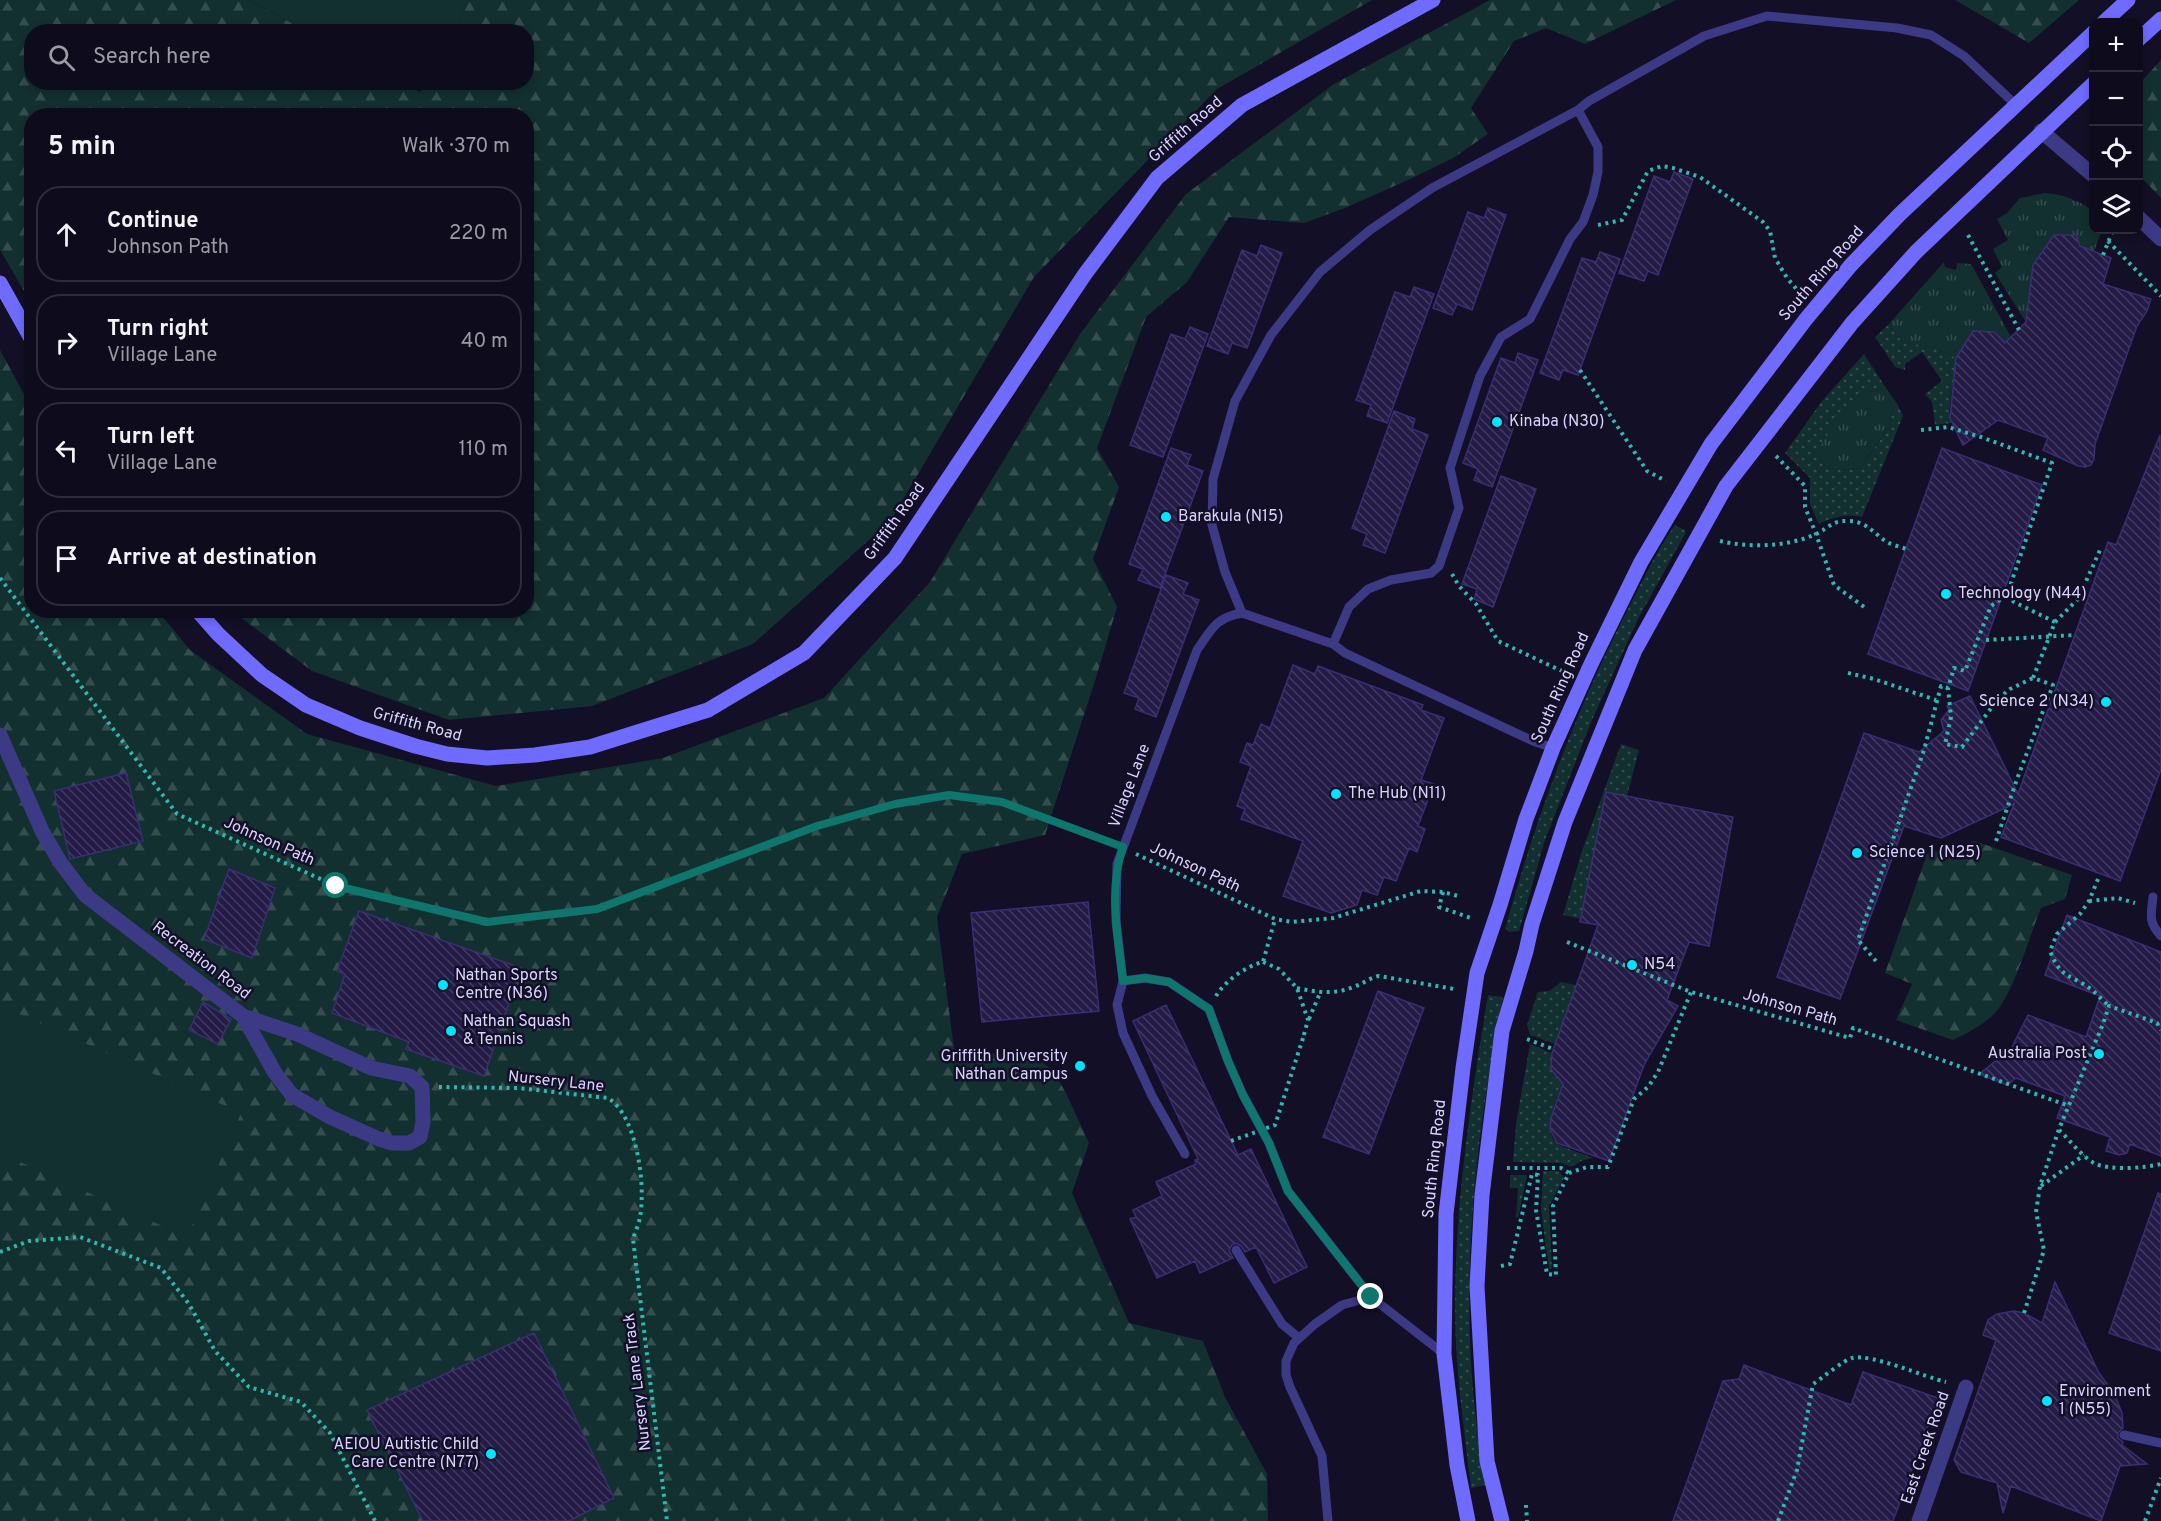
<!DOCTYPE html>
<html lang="en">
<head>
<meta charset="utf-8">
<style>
	:root { --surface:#0e0b1c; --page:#1c1929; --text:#f1f3f6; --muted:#9b9ba3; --line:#2e2b3b }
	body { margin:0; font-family:Overpass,sans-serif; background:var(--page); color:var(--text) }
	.controls { position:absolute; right:18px; top:18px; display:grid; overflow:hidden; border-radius:12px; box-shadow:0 3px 9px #0003 }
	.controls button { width:54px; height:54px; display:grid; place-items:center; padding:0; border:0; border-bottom:2px solid var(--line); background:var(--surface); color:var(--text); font:30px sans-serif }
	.stop { position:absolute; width:18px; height:18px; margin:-14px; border:4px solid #0f766e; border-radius:50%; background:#fff }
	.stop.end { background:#0f766e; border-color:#fff; box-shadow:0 2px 6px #0008 }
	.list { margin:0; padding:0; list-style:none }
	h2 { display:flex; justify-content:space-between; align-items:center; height:78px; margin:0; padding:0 24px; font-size:26px }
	h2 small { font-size:20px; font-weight:400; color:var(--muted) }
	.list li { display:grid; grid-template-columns:39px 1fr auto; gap:18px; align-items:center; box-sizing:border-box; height:96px; margin:0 12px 12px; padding:0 12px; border:2px solid var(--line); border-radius:24px }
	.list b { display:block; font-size:22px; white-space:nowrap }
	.list p { margin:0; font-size:20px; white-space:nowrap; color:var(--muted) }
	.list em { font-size:20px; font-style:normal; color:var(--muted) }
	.icon { flex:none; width:33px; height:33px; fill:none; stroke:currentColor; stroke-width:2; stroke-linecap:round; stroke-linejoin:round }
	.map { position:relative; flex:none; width:2161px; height:1521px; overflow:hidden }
	.search { position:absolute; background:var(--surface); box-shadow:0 3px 9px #0003; left:24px; top:24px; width:510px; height:66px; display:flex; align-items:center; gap:15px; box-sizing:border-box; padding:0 21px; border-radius:24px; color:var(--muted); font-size:22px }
	.panel { position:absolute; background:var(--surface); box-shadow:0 3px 9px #0003; left:24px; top:108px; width:510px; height:510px; border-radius:24px }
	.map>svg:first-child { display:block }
	.grass { fill:url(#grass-tufts) }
	.forest { fill:url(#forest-firs) }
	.park { fill:url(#park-dots) }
	.pitch { fill:#12302f }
	.building { fill:url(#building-back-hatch); stroke:#3b2d73; stroke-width:1.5 }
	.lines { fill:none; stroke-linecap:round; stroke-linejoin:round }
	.path { stroke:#2fb8b0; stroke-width:4; stroke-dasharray:3 4.5; stroke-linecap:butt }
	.lane { stroke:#3d3a85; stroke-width:9 }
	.street { stroke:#3d3a85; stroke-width:15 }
	.secondary { stroke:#6f6bff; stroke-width:15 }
	.path-bridge { stroke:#2fb8b0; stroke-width:4; stroke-dasharray:3 4.5; stroke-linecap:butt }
	.route { stroke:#0f766e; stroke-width:8 }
	.poi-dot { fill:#00e5ff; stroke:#130f26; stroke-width:2 }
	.labels { text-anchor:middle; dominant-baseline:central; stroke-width:5; stroke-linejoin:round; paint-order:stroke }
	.street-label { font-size:16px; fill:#d9d4ff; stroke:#130f26 }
	.poi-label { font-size:16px; fill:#d9d4ff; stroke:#130f26; text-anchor:start }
</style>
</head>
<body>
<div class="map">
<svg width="2161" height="1521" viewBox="0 0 2161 1521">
	<defs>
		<pattern id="grass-tufts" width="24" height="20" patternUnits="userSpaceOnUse" patternTransform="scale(1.5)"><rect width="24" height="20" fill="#12302f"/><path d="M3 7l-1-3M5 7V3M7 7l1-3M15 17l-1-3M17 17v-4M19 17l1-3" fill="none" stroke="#344d4e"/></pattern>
		<pattern id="forest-firs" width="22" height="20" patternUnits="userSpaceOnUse" patternTransform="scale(1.5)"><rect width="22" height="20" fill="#12302f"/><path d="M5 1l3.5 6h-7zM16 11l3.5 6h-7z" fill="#344d4e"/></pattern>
		<pattern id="park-dots" width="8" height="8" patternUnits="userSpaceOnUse" patternTransform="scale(1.5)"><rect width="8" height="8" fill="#12302f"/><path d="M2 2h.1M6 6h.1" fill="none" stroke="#344d4e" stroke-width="1.8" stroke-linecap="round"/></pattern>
		<pattern id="building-back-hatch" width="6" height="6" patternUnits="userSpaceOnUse" patternTransform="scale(1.5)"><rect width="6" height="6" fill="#241b47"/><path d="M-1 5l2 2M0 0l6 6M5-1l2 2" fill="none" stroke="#433b63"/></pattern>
	</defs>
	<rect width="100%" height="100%" fill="#130f26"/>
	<!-- grass -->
	<path class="grass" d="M2045,193C2063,194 2080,201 2093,211L2094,230H2102L2090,262L2026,322L1995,273L2002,267L1993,249L2008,240L1997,219L2007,213L2020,198Z
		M1944,262L1945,267L1956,270L1957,263L1971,264L2011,337L2005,343L1994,332L1973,331L1956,358L1936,348L1902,342L1889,324Z
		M1886,388L1898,405C1887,411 1892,417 1888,426C1881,441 1869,454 1860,468C1842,471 1813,473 1820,446C1828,433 1849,398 1863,393C1871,390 1878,393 1886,388Z"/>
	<!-- forest -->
	<path class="forest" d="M0,0H249L307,31L32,32V82H402L420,92L425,83L526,82V32L453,31L470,0H1372L1217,89L1034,277L891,520L753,644L592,706L449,720L312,671L232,611L526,610V116H32L31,303L0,250Z
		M1490,0H1676L1585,44L1546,28L1514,41L1471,108L1488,134L1453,158L1408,180L1345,208L1304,223L1229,217L1187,282L1146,317L1097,448L1119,487L1093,559L1117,607L1095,681L1045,835L962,854L937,917L954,1049L1033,1057L1052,1069L1066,1093L1089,1143L1072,1193L1129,1323L1203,1341L1225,1397L1267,1474L1268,1521H0V350L31,407L32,610L158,611L190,650L307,734L496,786L663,758L824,698L930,582L1080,334L1186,194L1334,84Z
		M1955,0H2079L2029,43Z
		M2161,60V198L2138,174L2139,84Z
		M1975,841L2072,875L2065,899L2041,908C2029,937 2015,989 1996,1012C1986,1023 1967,1034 1953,1040L1896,1020L1912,984L1885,973L1927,854Z"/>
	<!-- park -->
	<path class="park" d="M1889,324L1902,342L1936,348L1956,358L1949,412L1952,423L1935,425L1932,402L1925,394L1942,381L1922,352L1905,364V370L1895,367L1875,337Z
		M1864,354L1886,388C1878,393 1871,390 1863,393C1849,398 1829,433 1820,446C1813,473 1842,471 1860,468C1869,455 1881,441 1888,426C1892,417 1887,411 1898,405L1903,416L1862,517C1847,514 1833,517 1819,524L1810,504V478L1785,453L1822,401Z
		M1675,525L1685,530V534L1638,619L1592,720L1545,840L1519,931L1509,932L1505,929C1535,821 1573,717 1624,617C1640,586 1655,553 1675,525Z
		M1621,744L1639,750L1627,796L1606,793L1581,919L1563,915L1581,854Z
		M1561,982L1576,985L1555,1044L1530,1035L1527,1025L1538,992L1549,991Z
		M1488,995L1503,997C1471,1158 1455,1323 1486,1485L1471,1488C1464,1428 1455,1368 1455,1307C1455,1202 1471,1098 1488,995Z
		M1530,1044L1552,1053L1551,1069L1563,1082C1558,1098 1540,1131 1558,1144C1568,1150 1582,1153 1593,1158L1581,1161L1572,1167L1561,1163L1513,1162L1516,1124Z
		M1543,1171H1559L1564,1178L1549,1206L1552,1269H1549L1541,1210Z
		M1510,1175H1527L1518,1218L1516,1217L1518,1188H1510Z"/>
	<!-- pitch -->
	<path class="pitch" d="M249,0H470L453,31H307Z
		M6,1008L241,1113L187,1237L0,1153V1021Z"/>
	<!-- building -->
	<path class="building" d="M1674,172L1693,179L1658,275L1648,271L1644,281L1619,273L1654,176L1670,182Z
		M1488,208L1506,215L1472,310L1457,304L1452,315L1433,308L1468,212L1484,218Z
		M2054,235H2076L2080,246L2111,258L2103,284L2151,299L2147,311L2137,326L2095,444L2094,459L2091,465L2085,467L2078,466L2043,450L2048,438L1998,420L1963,445L1950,418L1956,358L1973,331L1994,332L2005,343L2026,322L2033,265Z
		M1261,245L1282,253L1247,348L1232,343L1228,354L1207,346L1242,250L1257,256Z
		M1600,252L1620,259L1578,375L1563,370L1559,380L1540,373L1582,258L1596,262Z
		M1414,287L1434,294L1387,423L1367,416L1371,405L1356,400L1395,292L1410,297Z
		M1190,327L1208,334L1163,457L1130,445L1171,334L1185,339Z
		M1518,353L1538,360L1492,487L1474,480L1478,469L1463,463L1501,358L1515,363Z
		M1394,411L1415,419L1412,429L1428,435L1385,553L1363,545L1367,534L1352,528Z
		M2160,435L2161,769L2120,881L2001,837L2014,804L1941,838L1904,826L1840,999L1777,977L1864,733L1919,752L1944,731L1941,720L1949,710L1947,706L1970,696L2018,794L2108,542L2116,545Z
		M1171,448L1191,455L1187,465L1203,471L1160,588L1138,580L1143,569L1129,564Z
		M1942,448L2042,485L1968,691L1868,654Z
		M1501,476L1536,489L1493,607L1474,599L1477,589L1462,584Z
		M1166,575L1188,583L1183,594L1199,600L1156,717L1135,709L1139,698L1124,693Z
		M1293,665L1315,674L1318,666L1423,705L1421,710L1444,718L1421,780L1434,784L1418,826L1425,829L1417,852L1409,848L1396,881L1384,877L1377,895L1362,890L1357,905L1331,913L1283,896L1303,841L1241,819L1245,809L1237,806L1251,766L1240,762L1247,743L1253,745L1261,724L1270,728Z
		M126,773L143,841L70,859L54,791Z
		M1606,792L1733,817L1709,946L1689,942L1667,1000L1678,1006L1644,1065L1609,1161L1557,1143L1550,1129L1551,1118L1563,1084L1551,1069L1552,1053L1598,925L1580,922Z
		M229,869L275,888L252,958L204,939Z
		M1088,902L1099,1011L982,1022L971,913Z
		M359,911L521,968L484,1076L406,1049L409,1042L332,1013L345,974L337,971Z
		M2067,915L2161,952V1156L2130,1144L2127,1153L2119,1155L2106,1151L2110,1137L2057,1118L2065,1096L2016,1078L2007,1085L1979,1074L2011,1049L2028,1015L2086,1037L2100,996L2045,975Z
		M1378,991L1424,1008L1369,1154L1323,1137Z
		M203,1002L231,1019L218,1044L189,1030Z
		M1166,1005L1238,1155L1251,1149L1307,1267L1274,1283L1256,1247L1245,1252L1241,1246L1236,1243L1232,1245L1229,1250L1233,1258L1200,1273L1195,1261L1157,1278L1130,1219L1136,1217L1133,1210L1162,1196L1156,1182L1196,1164L1195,1160L1198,1159L1133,1021Z
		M2158,1193L2161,1194V1351L2109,1333Z
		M2055,1282L2099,1373L2114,1393L2122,1413L2123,1428L2118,1433V1438L2123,1442L2122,1445L2147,1464L2120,1466L2101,1521L2011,1486L2003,1513L1997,1483L1961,1472L1954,1460L1996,1340L1983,1335L1988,1320L1997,1314L2014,1311L2024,1313L2042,1323Z
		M534,1333L614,1498L569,1521H423L367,1410Z
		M1744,1365L1851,1405L1863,1372L1938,1398L1893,1521H1673L1723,1381L1739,1379Z"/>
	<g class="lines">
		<!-- path -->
		<path class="path" d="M1598,225L1622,220L1648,171L1662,166L1673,168L1700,177L1763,222L1770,231L1775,258L1787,278L1799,292
			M1968,235L2019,330
			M2108,241L2161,296
			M2103,255L2113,230
			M1580,370L1647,471L1666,481
			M1921,430L1948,427L1981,437L2052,463L2007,595L1991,606L1965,671L1954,668L1948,688L1951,717L1945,744L1962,747L1998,699L2010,689L2033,678
			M1776,456L1805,486V507L1816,534L1834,585L1867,609
			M1720,541C1750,548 1787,547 1816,534C1829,528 1832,520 1849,521C1865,521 1873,532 1884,540C1890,545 1899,546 1906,549
			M1452,574L1459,586L1476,604L1498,641L1564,672
			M0,578L177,814L336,886L487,922L597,909L817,826L895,804L949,795L1002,803L1107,841
			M2007,595L2014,602L2055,622
			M1848,673L1874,679L1936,700
			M1996,841L2017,779L2053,685L2033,678L2055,622L2078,599L2101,548
			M1136,854L1275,919L1292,922L1333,918L1421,891L1443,892L1458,896
			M2098,879L2089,901L2080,914L2057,934L2050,951C2061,979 2070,974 2091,989C2097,994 2103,1001 2109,1006
			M1443,892L1439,907L1474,919
			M2089,901L2118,898L2135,903
			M1567,942L1691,992L1850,1038L1853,1028L2069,1106
			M1876,961L1858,940L1924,750L1941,686L1948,688
			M1263,962L1279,969L1297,988L1308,1020L1303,1038
			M1297,988C1316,992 1334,995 1353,987C1363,984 1369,978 1379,976L1454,989
			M1216,996C1225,981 1246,966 1263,962L1275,919
			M1309,1019L1320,993
			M1527,1039L1553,1049
			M439,1087L518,1088L608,1098C637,1116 646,1185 640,1217C639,1224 635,1232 633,1239L667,1521
			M2059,1130C2070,1140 2081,1156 2094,1163C2109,1171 2144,1168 2161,1164
			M1507,1168H1561L1569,1173
			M2041,1186L2084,1155
			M0,1252L29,1241L80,1237L161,1268L189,1304L215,1351L249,1387L301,1402L330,1433L375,1521
			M1501,1266L1510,1264L1532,1174L1538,1175L1536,1210L1547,1274L1556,1275L1553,1206L1569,1173L1587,1167H1608L1634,1099L1648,1087L1658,1072L1691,992
			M2024,1313L2044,1250L2036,1212L2040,1186L2059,1129L2103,1024L2109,1006L2157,1023L2161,1030
			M1526,1505L1527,1521
			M1778,1521L1797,1470L1813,1384C1822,1378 1844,1360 1852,1358C1870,1353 1925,1377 1946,1382
			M2145,1521L2161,1478"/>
		<!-- lane -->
		<path class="lane" d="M1242,613L1225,572L1212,525L1213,479L1235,401L1271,335L1320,272L1370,230L1432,188L1578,110
			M1333,644L1349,607L1368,589L1391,580L1431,573L1439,566L1459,508L1450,468L1480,376L1501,337L1530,319L1570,239L1583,222L1593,195L1598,172V147L1578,110L1589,101L1704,36L1767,16L1897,28L1931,35L1964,56L2015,104
			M2153,897C2151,915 2148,922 2161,936
			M1123,981L1117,1005L1123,1033L1152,1096L1185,1154
			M1236,1250L1282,1324L1299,1338
			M1444,1354L1371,1297L1288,1191L1269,1143L1243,1095L1228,1061L1209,1009L1169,982L1145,978L1123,981L1116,921L1117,864L1197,650C1212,629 1215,618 1242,613L1333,644L1345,653L1533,741L1553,748
			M2124,1435L2161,1443
			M1328,1521L1322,1456L1290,1387L1286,1375V1361L1294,1343L1315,1324L1342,1305L1371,1297"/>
		<!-- street -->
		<path class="street" d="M2041,131L2094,176
			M2138,217L2161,239
			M0,735L42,831L60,862L85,895L243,1016L275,1073L292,1095L330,1117L379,1139L392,1143H409L420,1137L423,1122L422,1087L410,1076L371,1068L297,1034L243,1016
			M1919,1521L1966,1387"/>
		<!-- secondary -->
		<path class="secondary" d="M2104,22L2128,0
			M2138,40L2161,19
			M0,283L32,340
			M197,610L218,634L262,675L306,705L360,728L415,746L447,754L487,758L535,755L590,747L708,710L804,653L895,558L1085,274L1157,178L1242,105L1433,0
			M1468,1521L1457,1465L1444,1354L1446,1214L1463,1068L1477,973L1500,905L1526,819L1553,748L1591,664L1641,562L1711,444L1806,319L1851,265L1900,214L2094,32
			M1502,1521L1487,1461L1477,1286L1482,1195L1502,1031L1526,951L1532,924L1565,822L1635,650L1726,486L1852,323L1916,252L2094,83"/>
		<!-- path-bridge -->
		<path class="path-bridge" d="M1986,640L2075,635
			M1231,1141L1275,1125L1303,1038"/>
	</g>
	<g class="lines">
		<!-- route -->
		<path class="route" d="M336,886L487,922L597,909L817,826L895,804L949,795L1002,802L1123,847C1108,889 1118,937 1123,981L1145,978L1169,982L1209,1009L1228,1061L1243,1095L1269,1143L1288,1191L1371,1297"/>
	</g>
	<!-- markers -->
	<g class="poi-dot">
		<circle cx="1497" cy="422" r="6"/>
		<circle cx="1166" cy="517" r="6"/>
		<circle cx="1946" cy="594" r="6"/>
		<circle cx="2106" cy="702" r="6"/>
		<circle cx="1336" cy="794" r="6"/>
		<circle cx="1857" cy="853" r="6"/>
		<circle cx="1632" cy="965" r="6"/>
		<circle cx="443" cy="985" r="6"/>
		<circle cx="451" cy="1031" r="6"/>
		<circle cx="2099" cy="1054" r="6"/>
		<circle cx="1080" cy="1066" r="6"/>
		<circle cx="2047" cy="1401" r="6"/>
		<circle cx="491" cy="1454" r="6"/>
	</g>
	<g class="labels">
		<!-- street labels -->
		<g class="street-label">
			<text transform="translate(1186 130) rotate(-41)">Griffith Road</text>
			<text transform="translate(1822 274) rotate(-49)">South Ring Road</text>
			<text transform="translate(895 522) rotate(-54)">Griffith Road</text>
			<text transform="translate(1561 688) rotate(-66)">South Ring Road</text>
			<text transform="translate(417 725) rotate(15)">Griffith Road</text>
			<text transform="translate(1130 786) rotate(-69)">Village Lane</text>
			<text transform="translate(269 842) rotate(24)">Johnson Path</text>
			<text transform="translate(1195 868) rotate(25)">Johnson Path</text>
			<text transform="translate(201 961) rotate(37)">Recreation Road</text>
			<text transform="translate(1790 1008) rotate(16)">Johnson Path</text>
			<text transform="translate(556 1082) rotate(6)">Nursery Lane</text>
			<text transform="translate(1435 1159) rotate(-84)">South Ring Road</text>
			<text transform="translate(638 1382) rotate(-97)">Nursery Lane Track</text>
			<text transform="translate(1926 1448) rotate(-71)">East Creek Road</text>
		</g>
		<!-- poi labels -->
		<g class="poi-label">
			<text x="1509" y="422">Kinaba (N30)</text>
			<text x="1178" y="517">Barakula (N15)</text>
			<text x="1958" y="594">Technology (N44)</text>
			<text x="2094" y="702" text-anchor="end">Science 2 (N34)</text>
			<text x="1348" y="794">The Hub (N11)</text>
			<text x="1869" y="853">Science 1 (N25)</text>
			<text x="1644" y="965">N54</text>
			<text x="455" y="976">Nathan Sports<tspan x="455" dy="18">Centre (N36)</tspan></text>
			<text x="463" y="1022">Nathan Squash<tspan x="463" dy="18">&amp; Tennis</tspan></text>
			<text x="2087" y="1054" text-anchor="end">Australia Post</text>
			<text x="1068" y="1057" text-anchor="end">Griffith University<tspan x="1068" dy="18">Nathan Campus</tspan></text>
			<text x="2059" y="1392">Environment<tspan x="2059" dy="18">1 (N55)</tspan></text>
			<text x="479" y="1445" text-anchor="end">AEIOU Autistic Child<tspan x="479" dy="18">Care Centre (N77)</tspan></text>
		</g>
	</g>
</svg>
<div class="controls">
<button>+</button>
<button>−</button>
<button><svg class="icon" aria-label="locate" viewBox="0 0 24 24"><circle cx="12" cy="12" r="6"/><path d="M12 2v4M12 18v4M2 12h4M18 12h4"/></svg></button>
<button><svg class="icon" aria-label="layers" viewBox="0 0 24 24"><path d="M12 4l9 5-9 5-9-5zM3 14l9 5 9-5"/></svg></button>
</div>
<div class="stop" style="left:336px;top:886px"></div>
<div class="stop end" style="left:1371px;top:1297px"></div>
<div class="search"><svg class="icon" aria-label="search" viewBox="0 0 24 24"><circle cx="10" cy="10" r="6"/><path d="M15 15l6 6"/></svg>Search here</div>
<section class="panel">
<h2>5 min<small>Walk · 370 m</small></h2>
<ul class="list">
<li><svg class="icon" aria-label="ahead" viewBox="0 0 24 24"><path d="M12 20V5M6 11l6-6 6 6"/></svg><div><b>Continue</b><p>Johnson Path</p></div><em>220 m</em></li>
<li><svg class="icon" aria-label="right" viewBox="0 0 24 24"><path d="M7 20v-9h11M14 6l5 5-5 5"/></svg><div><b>Turn right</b><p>Village Lane</p></div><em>40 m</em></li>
<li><svg class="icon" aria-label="left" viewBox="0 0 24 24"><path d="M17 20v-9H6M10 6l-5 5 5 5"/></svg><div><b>Turn left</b><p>Village Lane</p></div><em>110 m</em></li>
<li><svg class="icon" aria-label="arrive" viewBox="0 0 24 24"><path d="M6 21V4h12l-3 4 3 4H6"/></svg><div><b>Arrive at destination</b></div></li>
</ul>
</section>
</div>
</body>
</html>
